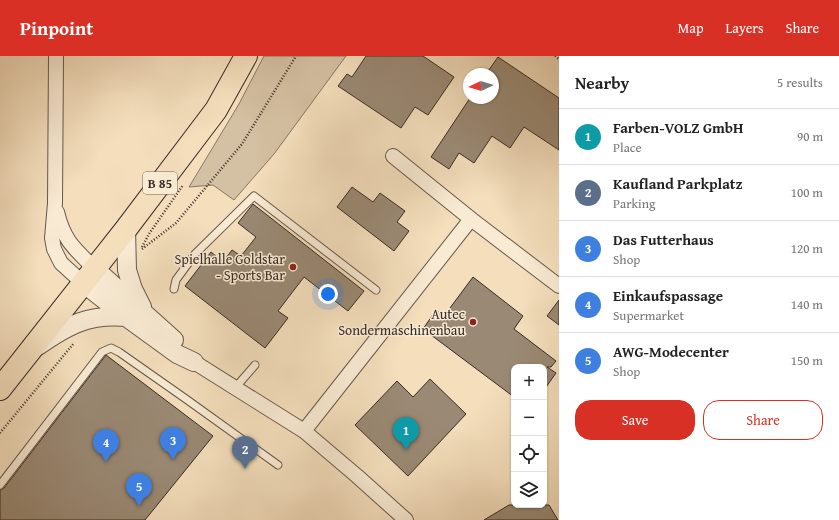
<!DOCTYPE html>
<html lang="en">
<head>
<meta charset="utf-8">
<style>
	:root { --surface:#fff; --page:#f6f6f6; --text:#222; --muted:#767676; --line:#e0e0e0; --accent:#d93025 }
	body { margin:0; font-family:"Gentium Book Plus",serif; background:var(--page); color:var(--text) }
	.controls { position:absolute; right:12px; bottom:12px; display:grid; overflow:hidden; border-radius:8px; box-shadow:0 1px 3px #0004 }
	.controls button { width:36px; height:36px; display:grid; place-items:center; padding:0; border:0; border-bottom:1px solid var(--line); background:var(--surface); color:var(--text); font:20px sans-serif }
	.compass { position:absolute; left:463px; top:12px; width:36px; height:36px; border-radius:50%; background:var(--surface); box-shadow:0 1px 3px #0004; rotate:266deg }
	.you { position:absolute; left:328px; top:238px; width:14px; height:14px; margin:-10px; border:3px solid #fff; border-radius:50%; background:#1a73e8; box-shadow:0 0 0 6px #1a73e833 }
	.badge { display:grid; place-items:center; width:26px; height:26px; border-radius:50%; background:var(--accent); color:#fff; font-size:13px; font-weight:700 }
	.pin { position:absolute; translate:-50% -33px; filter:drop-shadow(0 1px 2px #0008) }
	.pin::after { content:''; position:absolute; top:21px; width:14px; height:12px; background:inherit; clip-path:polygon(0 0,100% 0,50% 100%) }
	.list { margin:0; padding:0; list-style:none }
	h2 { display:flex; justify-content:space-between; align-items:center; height:52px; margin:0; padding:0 16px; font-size:17px }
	h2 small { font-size:13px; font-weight:400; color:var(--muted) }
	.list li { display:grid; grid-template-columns:26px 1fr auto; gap:12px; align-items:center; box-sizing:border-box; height:56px; padding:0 16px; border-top:1px solid var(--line) }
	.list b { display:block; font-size:15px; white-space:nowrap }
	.list p { margin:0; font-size:13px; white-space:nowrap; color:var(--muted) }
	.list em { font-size:13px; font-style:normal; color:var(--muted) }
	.actions { display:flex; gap:8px; padding:12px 16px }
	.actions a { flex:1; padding:9px 0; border:1px solid var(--accent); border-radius:16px; text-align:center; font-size:14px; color:var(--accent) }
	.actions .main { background:var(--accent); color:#fff }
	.icon { flex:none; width:22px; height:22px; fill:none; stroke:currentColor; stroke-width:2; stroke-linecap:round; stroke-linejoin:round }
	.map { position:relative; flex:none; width:559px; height:464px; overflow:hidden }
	header { display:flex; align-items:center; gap:24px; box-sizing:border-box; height:56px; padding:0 20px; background:var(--accent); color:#fff }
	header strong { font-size:19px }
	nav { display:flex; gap:22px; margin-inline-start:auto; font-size:14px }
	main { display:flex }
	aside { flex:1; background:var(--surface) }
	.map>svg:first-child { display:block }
	.green { fill:#d4c0a2; stroke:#867664 }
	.building { fill:#9a8974; stroke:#382c26 }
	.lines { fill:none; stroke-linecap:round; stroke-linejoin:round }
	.service-casing { stroke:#67584c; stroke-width:9 }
	.minor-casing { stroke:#67584c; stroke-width:16 }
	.tertiary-casing { stroke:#67584c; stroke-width:20 }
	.primary-casing { stroke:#382c26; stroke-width:24 }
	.path { stroke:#382c26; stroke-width:2.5; stroke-dasharray:1 2; stroke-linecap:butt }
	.service { stroke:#f8ead3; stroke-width:7 }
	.minor { stroke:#f8ead3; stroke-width:14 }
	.tertiary { stroke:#f8ead3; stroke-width:18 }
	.primary { stroke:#f4debc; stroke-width:22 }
	.poi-dot { fill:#8f2418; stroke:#f8ead3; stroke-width:1.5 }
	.labels { text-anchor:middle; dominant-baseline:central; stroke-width:3; stroke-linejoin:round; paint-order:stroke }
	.shield { fill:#f8ead3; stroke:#72655a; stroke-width:1 }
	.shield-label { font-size:13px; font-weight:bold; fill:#382c26 }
	.poi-label { font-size:14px; fill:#382c26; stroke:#f8ead3; text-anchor:end }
</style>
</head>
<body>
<header>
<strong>Pinpoint</strong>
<nav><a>Map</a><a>Layers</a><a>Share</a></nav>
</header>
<main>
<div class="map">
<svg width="559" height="464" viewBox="0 0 559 464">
	<rect width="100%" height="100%" fill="#f4debc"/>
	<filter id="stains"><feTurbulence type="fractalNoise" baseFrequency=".005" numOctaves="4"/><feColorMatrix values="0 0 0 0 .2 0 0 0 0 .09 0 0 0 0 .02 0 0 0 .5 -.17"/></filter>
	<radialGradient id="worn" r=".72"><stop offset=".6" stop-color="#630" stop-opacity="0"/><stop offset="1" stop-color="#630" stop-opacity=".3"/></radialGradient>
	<!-- green -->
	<path class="green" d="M264,0H346L274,98L234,144L213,129L189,131L239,48Z"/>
	<!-- building -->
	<path class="building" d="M366,0H423L454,21L428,59L415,51L401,72L338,30L347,18L352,21Z
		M498,1L559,42V94L524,71L510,92L492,80L474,107L459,97L449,113L431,101L470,42H493V18H486Z
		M352,131L373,146L380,137L405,155L397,166L409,175L394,195L337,151Z
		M253,148L364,235L348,255L304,221L278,255L288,262L265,292L185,230L211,196L223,206L232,194L241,200L256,181L238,167Z
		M473,221L523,260L514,273L556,305L551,311H547L556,317L544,334V311H514V341L423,273L436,254L444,260Z
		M559,244V269L547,260Z
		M106,299L213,380L145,464H0V434L4,432Z
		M430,323L466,358L408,420L355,369L397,325L413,341Z
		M509,449H549L558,464H484Z"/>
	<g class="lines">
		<!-- service casing -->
		<g class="service-casing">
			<path id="service" d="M174,233L176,224L195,198L254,140L376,234
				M235,332L255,309
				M0,429L102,296L111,292L119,296L186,343L278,409"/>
		</g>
		<!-- minor casing -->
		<g class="minor-casing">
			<path id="minor" d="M56,0L55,147L52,182L54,193L61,207L83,227
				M57,156C64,185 74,192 94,212
				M471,163L559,230
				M194,306L304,375L357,420L406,464
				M304,375L471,163L393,100"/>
		</g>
		<!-- tertiary casing -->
		<g class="tertiary-casing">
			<path id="tertiary" d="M126,173L127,214L133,233L142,251
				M94,212L174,284
				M83,227L126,261L177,298L194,306
				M38,290C68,269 88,258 126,261"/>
		</g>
		<!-- primary casing -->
		<g class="primary-casing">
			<path id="primary" d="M0,333L126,173L216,54L246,0"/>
		</g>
		<!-- path -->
		<path class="path" d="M555,0L559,3
			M142,191L149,178L183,129
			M142,193L176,167L242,88L296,0
			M0,377L74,287"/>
		<!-- service -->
		<use href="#service" class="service"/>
		<!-- minor -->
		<use href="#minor" class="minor"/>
		<!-- tertiary -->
		<use href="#tertiary" class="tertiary"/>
		<!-- primary -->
		<use href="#primary" class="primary"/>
	</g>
	<!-- markers -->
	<g class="poi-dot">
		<circle cx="293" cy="211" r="4"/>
		<circle cx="473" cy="266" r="4"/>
	</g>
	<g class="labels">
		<!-- shield labels -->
		<rect class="shield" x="143" y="116" width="34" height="22" rx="3"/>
		<g class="shield-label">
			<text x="160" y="127">B 85</text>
		</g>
		<!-- poi labels -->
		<g class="poi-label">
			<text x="285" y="203">Spielhalle Goldstar<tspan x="285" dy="16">- Sports Bar</tspan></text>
			<text x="465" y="258">Autec<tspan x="465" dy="16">Sondermaschinenbau</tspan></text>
		</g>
	</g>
	<rect width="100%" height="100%" filter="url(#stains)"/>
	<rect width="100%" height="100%" fill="url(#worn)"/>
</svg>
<div class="controls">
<button>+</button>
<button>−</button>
<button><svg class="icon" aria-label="locate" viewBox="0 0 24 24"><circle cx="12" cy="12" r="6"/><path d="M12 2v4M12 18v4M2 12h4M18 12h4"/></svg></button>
<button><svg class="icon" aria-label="layers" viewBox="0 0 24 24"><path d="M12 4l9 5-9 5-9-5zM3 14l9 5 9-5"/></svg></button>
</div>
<svg class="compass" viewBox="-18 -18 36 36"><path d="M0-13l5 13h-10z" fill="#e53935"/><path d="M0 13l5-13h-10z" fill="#767676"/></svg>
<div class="you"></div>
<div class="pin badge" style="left:406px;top:394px;background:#0f9aa8">1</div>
<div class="pin badge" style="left:245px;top:413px;background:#5c6f8a">2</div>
<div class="pin badge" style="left:173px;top:404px;background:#3f7fe0">3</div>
<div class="pin badge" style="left:106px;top:406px;background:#3f7fe0">4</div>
<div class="pin badge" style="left:139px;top:450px;background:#3f7fe0">5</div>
</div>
<aside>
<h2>Nearby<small>5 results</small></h2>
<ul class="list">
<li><span class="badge" style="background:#0f9aa8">1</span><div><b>Farben-VOLZ GmbH</b><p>Place</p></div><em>90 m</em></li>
<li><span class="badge" style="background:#5c6f8a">2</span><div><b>Kaufland Parkplatz</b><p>Parking</p></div><em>100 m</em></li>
<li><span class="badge" style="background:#3f7fe0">3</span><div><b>Das Futterhaus</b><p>Shop</p></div><em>120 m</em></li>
<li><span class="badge" style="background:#3f7fe0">4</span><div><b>Einkaufspassage</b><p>Supermarket</p></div><em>140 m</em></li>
<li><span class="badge" style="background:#3f7fe0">5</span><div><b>AWG-Modecenter</b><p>Shop</p></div><em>150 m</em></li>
</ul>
<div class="actions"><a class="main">Save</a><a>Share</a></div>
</aside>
</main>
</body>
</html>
